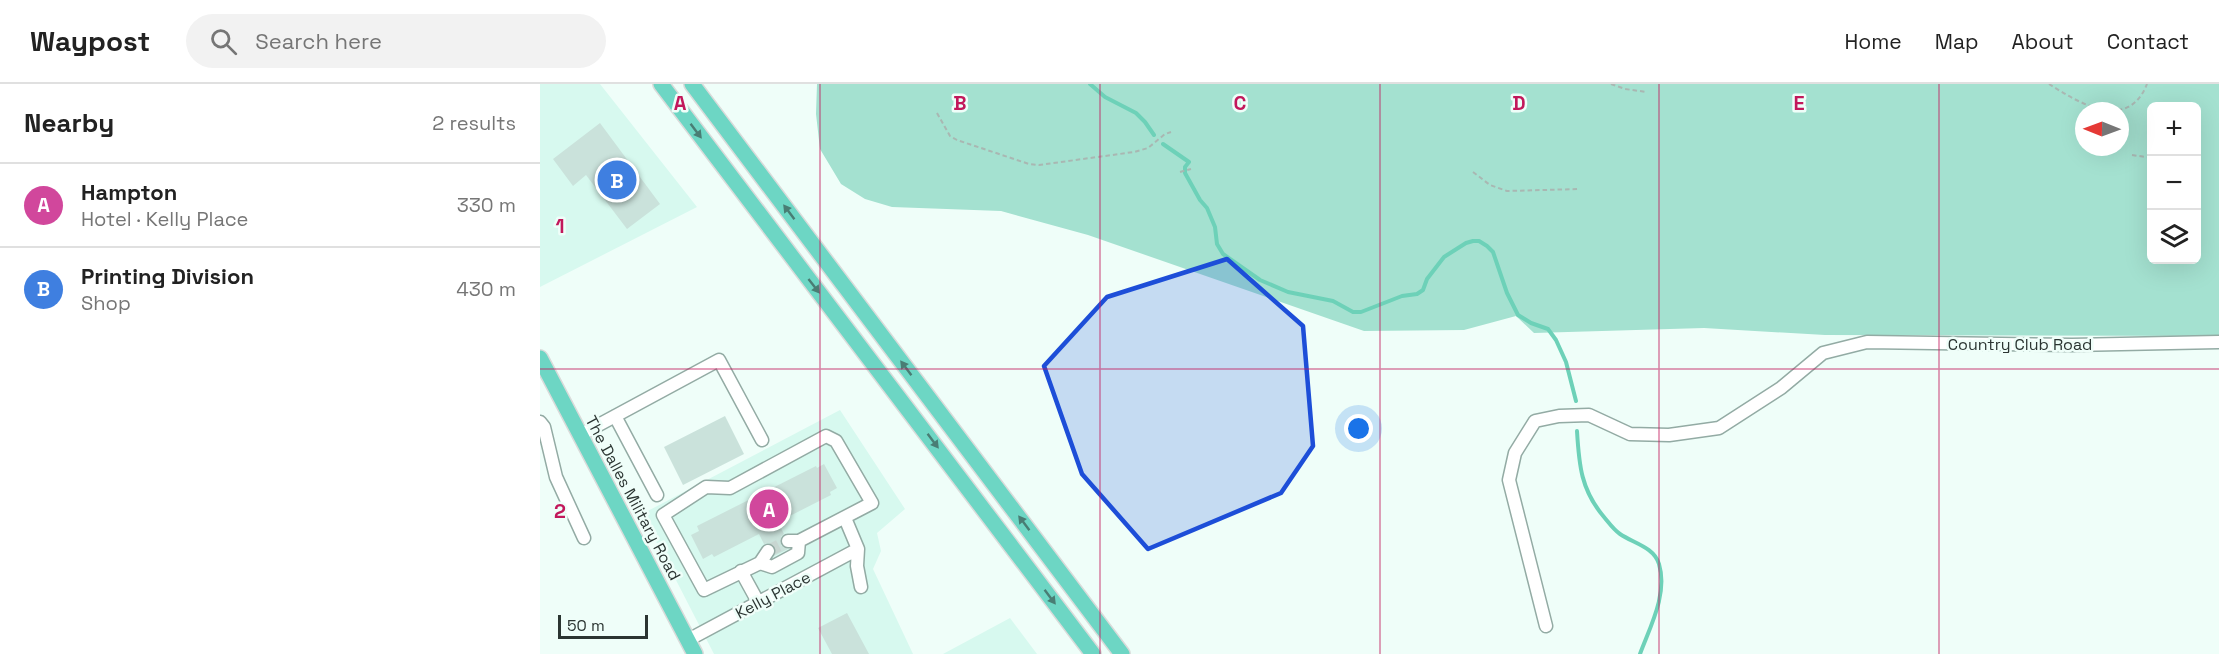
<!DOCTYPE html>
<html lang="en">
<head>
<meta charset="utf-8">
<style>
	:root { --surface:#fff; --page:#f2f2f2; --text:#222; --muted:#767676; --line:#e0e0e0; --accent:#206455 }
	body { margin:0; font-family:"Space Grotesk",sans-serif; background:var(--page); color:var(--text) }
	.controls { position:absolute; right:18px; top:18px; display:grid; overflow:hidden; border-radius:9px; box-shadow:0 6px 24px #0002 }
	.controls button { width:54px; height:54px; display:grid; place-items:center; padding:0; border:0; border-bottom:2px solid var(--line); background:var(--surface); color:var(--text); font:30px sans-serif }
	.compass { position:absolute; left:1535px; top:18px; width:54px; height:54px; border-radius:50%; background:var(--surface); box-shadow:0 6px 24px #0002; rotate:271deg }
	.scale { position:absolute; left:18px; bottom:15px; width:90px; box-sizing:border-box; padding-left:6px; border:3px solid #2b3532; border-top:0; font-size:16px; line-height:21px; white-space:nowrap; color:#2b3532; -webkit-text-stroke:4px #effef9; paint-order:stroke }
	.you { position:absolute; left:819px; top:345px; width:21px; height:21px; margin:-15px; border:4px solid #fff; border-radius:50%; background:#1a73e8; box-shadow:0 0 0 9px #1a73e833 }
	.badge { display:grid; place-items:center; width:39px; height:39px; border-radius:50%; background:var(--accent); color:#fff; font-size:20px; font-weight:700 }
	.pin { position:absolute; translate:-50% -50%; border:3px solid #fff; box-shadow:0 2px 6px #0006 }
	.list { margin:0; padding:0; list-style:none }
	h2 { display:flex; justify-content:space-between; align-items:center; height:78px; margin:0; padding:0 24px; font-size:26px }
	h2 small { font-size:20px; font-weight:400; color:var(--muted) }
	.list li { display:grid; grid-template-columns:39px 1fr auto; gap:18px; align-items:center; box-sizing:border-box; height:84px; padding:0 24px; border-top:2px solid var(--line) }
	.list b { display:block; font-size:22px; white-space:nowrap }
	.list p { margin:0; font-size:20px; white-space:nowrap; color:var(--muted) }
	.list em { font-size:20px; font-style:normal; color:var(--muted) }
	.icon { flex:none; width:33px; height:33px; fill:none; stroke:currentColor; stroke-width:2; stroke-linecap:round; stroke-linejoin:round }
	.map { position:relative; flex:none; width:1679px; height:570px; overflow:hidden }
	header { display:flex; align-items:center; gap:36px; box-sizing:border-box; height:84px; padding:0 30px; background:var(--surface); border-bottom:2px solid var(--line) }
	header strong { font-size:28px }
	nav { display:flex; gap:33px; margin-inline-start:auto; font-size:21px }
	.search { width:420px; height:54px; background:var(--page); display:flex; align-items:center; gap:15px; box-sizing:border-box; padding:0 21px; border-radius:33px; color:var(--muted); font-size:22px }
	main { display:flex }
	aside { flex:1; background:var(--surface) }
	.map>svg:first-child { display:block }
	.built { fill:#d7f9ef }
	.green { fill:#a4e1d0; fill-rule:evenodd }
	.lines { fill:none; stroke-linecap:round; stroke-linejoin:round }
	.stream { stroke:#6dd1b8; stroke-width:4 }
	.building { fill:#cae2db }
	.minor-tunnel { stroke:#c8d6d1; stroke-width:12; stroke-dasharray:12 6; stroke-linecap:butt }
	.minor-casing { stroke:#93aba4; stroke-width:15 }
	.major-casing { stroke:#d9dbda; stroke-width:18 }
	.path { stroke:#a9b7b2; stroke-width:2; stroke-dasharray:4.5 3; stroke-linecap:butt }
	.minor { stroke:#fff; stroke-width:12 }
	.major { stroke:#6dd6c4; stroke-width:15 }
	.oneway { fill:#497d74 }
	.marked { fill:#1d4ed8; fill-opacity:0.2; stroke:#1d4ed8; stroke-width:4.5; stroke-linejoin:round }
	.grid { fill:none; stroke:#c2185b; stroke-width:1.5; stroke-opacity:0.55 }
	.labels { text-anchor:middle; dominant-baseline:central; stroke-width:5; stroke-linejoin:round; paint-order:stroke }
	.street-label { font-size:16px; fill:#2b3532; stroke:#effef9 }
	.grid-label { font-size:20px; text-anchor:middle; font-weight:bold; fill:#c2185b; stroke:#effef9; stroke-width:5; stroke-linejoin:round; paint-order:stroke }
</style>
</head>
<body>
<header>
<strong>Waypost</strong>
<div class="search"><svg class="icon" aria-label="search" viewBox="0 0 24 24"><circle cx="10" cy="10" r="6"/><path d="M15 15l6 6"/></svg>Search here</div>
<nav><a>Home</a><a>Map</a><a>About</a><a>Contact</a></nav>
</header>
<main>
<aside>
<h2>Nearby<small>2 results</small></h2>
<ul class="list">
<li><span class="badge" style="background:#d1479c">A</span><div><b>Hampton</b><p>Hotel · Kelly Place</p></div><em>330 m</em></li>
<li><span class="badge" style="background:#3f7fe0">B</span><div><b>Printing Division</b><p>Shop</p></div><em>430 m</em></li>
</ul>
</aside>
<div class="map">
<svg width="1679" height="570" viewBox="0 0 1679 570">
	<rect width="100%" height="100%" fill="#effef9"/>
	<!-- built -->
	<path class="built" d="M0,0H60L157,123L0,203Z
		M300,326L365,425L337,449L341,467L333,485L373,570H174L102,430Z
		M470,534L497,570H403Z"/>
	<!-- green -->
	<path class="green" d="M277,0H1679V252L1285,251L1164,244L994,249L976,232L924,246L824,247L548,151L461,127L352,123L325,115L301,100L280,65L276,30ZM1612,22H1656V176H1612ZM1544,27H1580V63H1544Z"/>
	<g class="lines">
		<!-- stream -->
		<path class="stream" d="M550,0L565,13L596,29L605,38L614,51
			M623,60L649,78L645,83V89L660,116L667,124L675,143L677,160L683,170L720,196L748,208L793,217L813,228H821L862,212L877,210L883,206L887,195L904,173L926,159L933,157H939L947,162L953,168L967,209L978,231L991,239L1008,245L1016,256L1026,278L1036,317
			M1037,347C1039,381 1041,406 1064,433C1069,439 1074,446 1080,450C1093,459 1114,463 1119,480C1128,510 1110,543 1100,570"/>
	</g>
	<!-- building -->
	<path class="building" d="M60,39L120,120L87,145L46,91L33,102L13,75Z
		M185,332L204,370L143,401L124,363Z
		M284,380L297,404L290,408L291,411L238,438L244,450L241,453V461L248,465L234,472L235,463L229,459L224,460L219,450L174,473L172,470L163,475L151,451L159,447L157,442L276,382L277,384Z
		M307,529L329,570H292L278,544Z"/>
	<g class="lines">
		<!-- minor-tunnel -->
		<path class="minor-tunnel" d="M228,467L248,457"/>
		<!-- minor casing -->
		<g class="minor-casing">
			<path id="minor" d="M75,332L117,411
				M0,338L4,343L16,393L44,454
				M40,351L179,276L222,356
				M305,434L318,465L317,482L321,503
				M228,467L220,479L164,506L123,431L166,403L190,404L286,352L296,357L332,419L259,457H248
				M220,479L232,483L258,469L259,457
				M201,487L218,518
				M1006,542L969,396L975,369L995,337L1019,332L1049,331L1090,350L1129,351L1179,344L1241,304L1283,269L1327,258L1532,261L1679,258
				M148,556L318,465"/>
		</g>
		<!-- major casing -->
		<g class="major-casing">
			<path id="major" d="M121,0L553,570
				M152,0L582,570
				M0,274L155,570"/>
		</g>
		<!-- path -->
		<path class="path" d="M1071,0L1085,5L1107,8
			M1509,0C1540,20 1588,48 1607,0
			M397,29L410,52L417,56L489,80L499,81L594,68L608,64L625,50L631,48
			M1592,71L1612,74
			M640,88L651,85
			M933,88L950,101L967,107L1039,105
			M1656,119L1657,120"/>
		<!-- minor -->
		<use href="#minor" class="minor"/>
		<!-- major -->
		<use href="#major" class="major"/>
	</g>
	<!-- one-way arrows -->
	<defs><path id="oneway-solid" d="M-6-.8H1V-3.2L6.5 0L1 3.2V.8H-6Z" transform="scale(1.5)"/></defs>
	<g class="oneway">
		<use href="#oneway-solid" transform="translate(156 47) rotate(53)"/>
		<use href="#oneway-solid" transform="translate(249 128) rotate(-127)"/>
		<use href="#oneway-solid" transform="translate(274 202) rotate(52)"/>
		<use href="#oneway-solid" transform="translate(366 284) rotate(-127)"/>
		<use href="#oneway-solid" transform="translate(393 357) rotate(53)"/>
		<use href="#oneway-solid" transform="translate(484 439) rotate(-127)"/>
		<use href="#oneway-solid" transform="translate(510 513) rotate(53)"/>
	</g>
	<!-- marked area -->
	<path class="marked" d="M687,175L763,242L773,362L741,409L608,465L542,390L504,282L567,213Z"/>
	<!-- grid -->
	<path class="grid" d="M280,0V570M560,0V570M840,0V570M1119,0V570M1399,0V570M0,285H1679"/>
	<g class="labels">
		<!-- street labels -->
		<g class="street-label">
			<text x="1480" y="260">Country Club Road</text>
			<text transform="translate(93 414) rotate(62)">The Dalles Military Road</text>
			<text transform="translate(233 511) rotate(-28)">Kelly Place</text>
		</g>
	</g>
	<g class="grid-label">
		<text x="140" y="26">A</text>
		<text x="420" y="26">B</text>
		<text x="700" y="26">C</text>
		<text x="979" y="26">D</text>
		<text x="1259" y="26">E</text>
		<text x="20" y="149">1</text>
		<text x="20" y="434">2</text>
	</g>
</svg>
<div class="controls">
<button>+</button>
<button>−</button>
<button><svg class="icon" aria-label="layers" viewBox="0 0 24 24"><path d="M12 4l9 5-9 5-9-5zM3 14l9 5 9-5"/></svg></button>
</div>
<svg class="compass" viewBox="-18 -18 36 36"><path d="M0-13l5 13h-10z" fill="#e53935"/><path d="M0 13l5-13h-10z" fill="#767676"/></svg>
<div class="scale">50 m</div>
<div class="you"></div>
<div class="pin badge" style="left:229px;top:425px;background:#d1479c">A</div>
<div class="pin badge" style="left:77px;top:96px;background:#3f7fe0">B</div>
</div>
</main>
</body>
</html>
